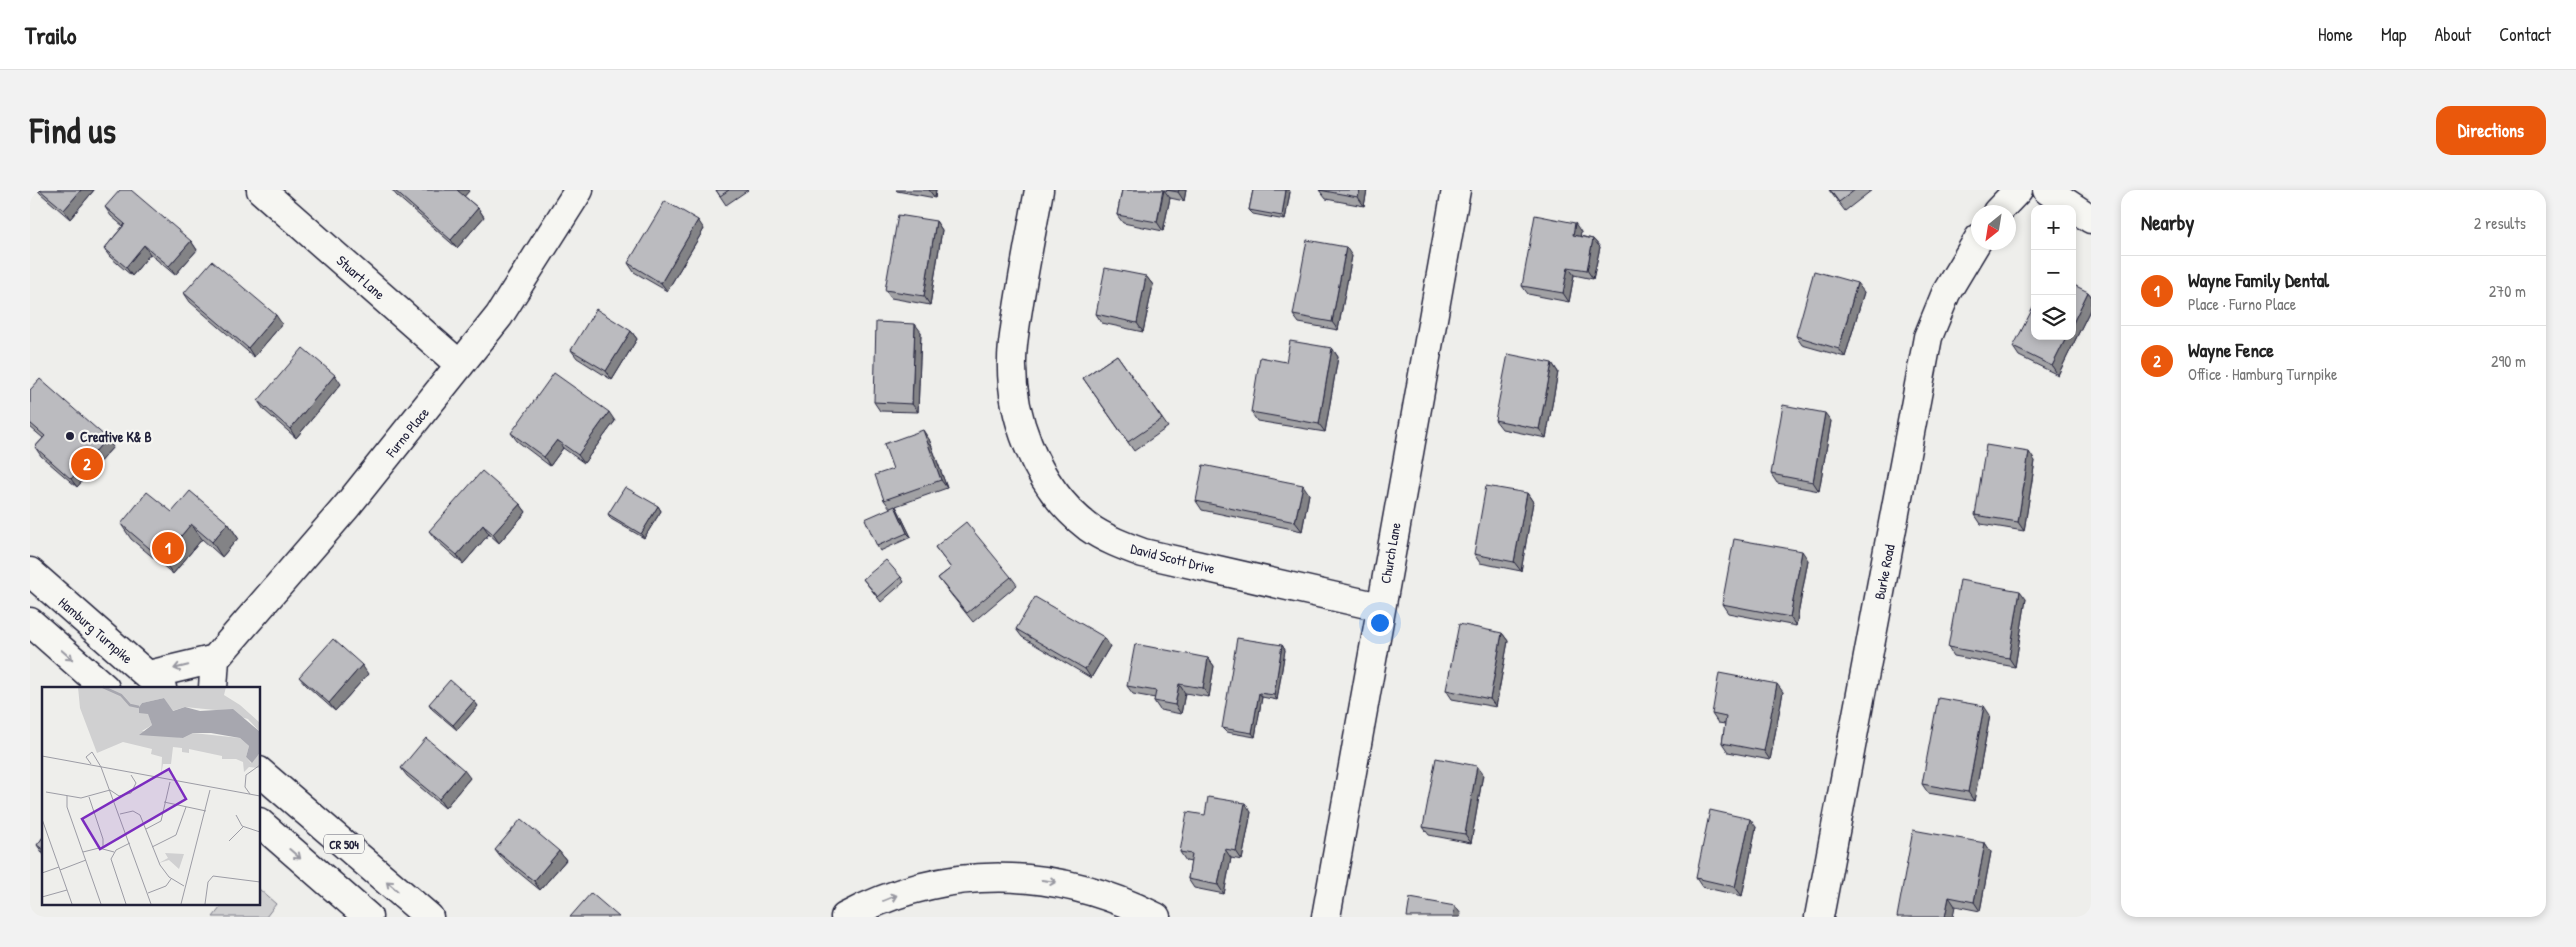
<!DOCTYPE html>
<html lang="en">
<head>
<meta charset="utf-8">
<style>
	:root { --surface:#fff; --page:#f2f2f2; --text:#222; --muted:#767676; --line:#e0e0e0; --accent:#ea580c }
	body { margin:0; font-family:"Patrick Hand",sans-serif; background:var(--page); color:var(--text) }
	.controls { position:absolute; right:15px; top:15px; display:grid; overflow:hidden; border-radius:10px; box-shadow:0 2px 8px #0003 }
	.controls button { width:45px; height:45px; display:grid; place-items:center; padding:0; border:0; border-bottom:1px solid var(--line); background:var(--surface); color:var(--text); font:25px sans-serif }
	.compass { position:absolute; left:1941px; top:15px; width:45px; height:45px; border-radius:50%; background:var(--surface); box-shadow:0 2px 8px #0003; rotate:210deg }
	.you { position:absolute; left:1349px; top:432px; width:18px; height:18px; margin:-12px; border:4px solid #fff; border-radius:50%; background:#1a73e8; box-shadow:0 0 0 8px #1a73e833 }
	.badge { display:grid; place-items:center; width:32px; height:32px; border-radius:50%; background:var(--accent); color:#fff; font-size:16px; font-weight:700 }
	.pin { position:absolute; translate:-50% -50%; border:2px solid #fff; box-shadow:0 1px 5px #0006 }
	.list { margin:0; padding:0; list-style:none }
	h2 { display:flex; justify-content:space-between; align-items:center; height:65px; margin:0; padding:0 20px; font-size:21px }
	h2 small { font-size:16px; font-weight:400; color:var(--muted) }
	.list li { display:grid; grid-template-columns:32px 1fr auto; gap:15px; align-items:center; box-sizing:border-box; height:70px; padding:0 20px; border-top:1px solid var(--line) }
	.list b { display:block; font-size:19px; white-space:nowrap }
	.list p { margin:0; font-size:16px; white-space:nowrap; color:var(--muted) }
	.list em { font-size:16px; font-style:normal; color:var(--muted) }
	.icon { flex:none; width:28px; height:28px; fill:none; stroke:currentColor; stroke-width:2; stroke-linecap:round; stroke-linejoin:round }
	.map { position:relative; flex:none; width:2061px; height:727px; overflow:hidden; border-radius:15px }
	header { display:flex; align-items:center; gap:30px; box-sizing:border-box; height:70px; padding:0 25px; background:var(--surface); border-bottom:1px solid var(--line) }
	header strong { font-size:24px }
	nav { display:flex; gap:28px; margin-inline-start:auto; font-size:18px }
	.intro { display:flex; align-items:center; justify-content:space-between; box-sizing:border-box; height:120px; padding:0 30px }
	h1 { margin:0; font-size:35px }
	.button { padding:12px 22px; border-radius:15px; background:var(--accent); color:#fff; font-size:18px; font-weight:700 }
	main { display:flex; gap:30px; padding:0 30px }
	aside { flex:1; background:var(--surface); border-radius:15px; box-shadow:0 2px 8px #0003 }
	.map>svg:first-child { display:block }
	.green { fill:#d0d0d1; stroke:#797986 }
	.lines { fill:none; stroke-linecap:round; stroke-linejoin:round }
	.minor-casing { stroke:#22223b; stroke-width:31 }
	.major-casing { stroke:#22223b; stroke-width:31 }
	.minor { stroke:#f6f6f2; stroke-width:28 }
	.major { stroke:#f6f6f2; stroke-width:28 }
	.wall { fill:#a1a1a4; stroke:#22223b }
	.shaded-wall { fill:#838386; stroke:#22223b }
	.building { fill:#bbbbbf; stroke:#22223b }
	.oneway { stroke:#9797a0 }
	.poi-dot { fill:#22223b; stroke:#f6f6f2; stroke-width:2 }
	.labels { text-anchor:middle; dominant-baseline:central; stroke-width:4.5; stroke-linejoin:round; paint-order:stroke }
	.shield { fill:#f6f6f2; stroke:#626272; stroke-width:1 }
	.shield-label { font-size:12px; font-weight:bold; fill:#22223b }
	.street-label { font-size:14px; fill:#22223b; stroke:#f6f6f2 }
	.poi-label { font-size:14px; font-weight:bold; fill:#22223b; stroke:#f6f6f2; text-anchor:start }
	.inset-river { fill:none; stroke:#a7a7af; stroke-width:2.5 }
	.inset-road { fill:none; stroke:#9c9ca5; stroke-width:1 }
	.view { fill:#7b2cbf; fill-opacity:0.15; stroke:#7b2cbf; stroke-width:2.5 }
	.inset-edge { fill:none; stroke:#22223b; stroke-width:2.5 }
</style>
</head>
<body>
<header>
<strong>Trailo</strong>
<nav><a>Home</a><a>Map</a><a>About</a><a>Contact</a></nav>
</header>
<div class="intro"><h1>Find us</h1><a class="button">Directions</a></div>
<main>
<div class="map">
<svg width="2061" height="727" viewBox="0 0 2061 727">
	<rect width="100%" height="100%" fill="#eeeeeb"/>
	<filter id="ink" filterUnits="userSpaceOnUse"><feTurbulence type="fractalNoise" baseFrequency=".02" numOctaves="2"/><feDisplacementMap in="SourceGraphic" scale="10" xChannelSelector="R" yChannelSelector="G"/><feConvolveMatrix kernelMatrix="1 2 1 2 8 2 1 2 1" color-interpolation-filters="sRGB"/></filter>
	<g filter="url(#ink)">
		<!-- green -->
		<path class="green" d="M229,699L246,714L236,727H183L194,713H229Z"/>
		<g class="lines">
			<!-- minor casing -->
			<g class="minor-casing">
				<path id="minor" d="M231,0L430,175
					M1009,0C1000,51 989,103 983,154C976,220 1005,296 1058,337C1075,349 1094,356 1113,363L1350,417
					M2017,0L2061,29
					M1967,22L1988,0
					M118,485L185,469L317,316L469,126L549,0
					M183,498L185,469
					M1296,727L1426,0
					M1789,727L1898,147L1916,103L1949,48"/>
			</g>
			<!-- major casing -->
			<g class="major-casing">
				<path id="major" d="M0,382L132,498
					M0,432L75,498
					M229,581L399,727
					M229,632L338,727
					M815,727C917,673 1024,676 1126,727"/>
			</g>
			<!-- minor -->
			<use href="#minor" class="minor"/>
			<!-- major -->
			<use href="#major" class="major"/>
		</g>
		<!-- wall -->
		<path class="wall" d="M8,0H64L40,29L10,3Z
			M362,0H440L434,6L448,18L454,27L427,58L367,6Z
			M686,0H718L696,15Z
			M866,0H906L905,8L867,1Z
			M1092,0H1156L1154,11L1140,8L1133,41L1093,33L1087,25Z
			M1223,0H1259L1260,2L1255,30L1223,24L1219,20Z
			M1289,0H1337L1334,16L1296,9Z
			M1799,0H1842L1815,21Z
			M75,17L161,51L167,60L145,85L120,64L102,86L80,67L74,59L93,36L81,26Z
			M906,31L912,40L900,115L861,108L855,100Z
			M674,39L637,101L604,82L598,73Z
			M1551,42L1550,46L1563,49L1570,57L1563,89L1544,85L1539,112L1498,104L1492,96Z
			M1322,66L1308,140L1269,133L1263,125Z
			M1116,86L1123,95L1113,142L1072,133L1066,124Z
			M1834,102L1815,167L1772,155L1766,146Z
			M2058,102L2061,106V118L2028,185L1989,166L1983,157Z
			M154,103L252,134L224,167L160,112Z
			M601,141L607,149L582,190L547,168L541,160Z
			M891,142L888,222L850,221L844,212Z
			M1302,158L1308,167L1295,242L1227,231L1221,222Z
			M1087,165L1138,237L1104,261L1053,188Z
			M1522,173L1528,182L1516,248L1472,239L1465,230Z
			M311,194L266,248L234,220L228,211Z
			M0,200L83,257L47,297L11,266L5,257L13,248L0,237Z
			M585,231L554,273L533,258L520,276L487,251L481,243Z
			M1801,231L1789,301L1747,293L1741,284Z
			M899,249L917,298L866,316L868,320L881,347L850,361L847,356L860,318L854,310Z
			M2005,271L1994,341L1951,334L1945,325Z
			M1497,303L1503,312L1491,381L1450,373L1444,364Z
			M1279,304L1272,341L1172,320L1166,311Z
			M490,314L496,322L469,353L459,344L433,374L406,350L399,341Z
			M628,316L631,321L614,348L581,329L578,324Z
			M142,322L198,333L208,348L192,367L172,349L143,384L101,349L91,334Z
			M905,357L981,387L987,395L943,432L915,397L908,388L921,378Z
			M1778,370L1766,436L1698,423L1692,414Z
			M871,387L874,392L851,412L833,389Z
			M1996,409L1985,477L1924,466L1918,457Z
			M986,439L1080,456L1061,488L992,447Z
			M1472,443L1478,451L1466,517L1422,509L1416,500Z
			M1252,455L1255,460L1247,510L1232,507L1225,547L1196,542L1192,538Z
			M1178,468L1184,476L1179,507L1155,503L1151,524L1130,520L1124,511L1125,508L1103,504L1097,496Z
			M338,484L305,521L276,495L269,487Z
			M1753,502L1740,570L1698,562L1692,553L1695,534L1688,533L1682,524Z
			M444,511L448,516L427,540L402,519L399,514Z
			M1960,525L1944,611L1898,603L1892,594Z
			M371,578L440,588L415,618L377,586Z
			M1453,584L1441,653L1399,645L1393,637Z
			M1221,622L1212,670L1201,668L1194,704L1164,698L1158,689L1161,672L1156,671L1150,662L1175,625Z
			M1726,637L1712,706L1672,697L1666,688Z
			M14,646V665L7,655Z
			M1955,653L1961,662L1950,721L1925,716L1867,727Z
			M465,660L529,661L536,670L510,700L471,668Z"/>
		<!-- shaded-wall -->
		<path class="shaded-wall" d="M51,0H64L40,29L34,20Z
			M427,0H440L433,8Z
			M899,0H906L905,8Z
			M1134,0L1140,8L1133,41L1127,32Z
			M1149,0H1156L1154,11L1148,2Z
			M1256,0H1259L1260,2L1255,30L1252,26Z
			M1330,0H1337L1334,16L1328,7Z
			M448,18L454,27L427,58L421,50Z
			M668,30L674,39L637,101L631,93Z
			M906,31L912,40L900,115L894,106Z
			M1545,33L1551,42L1549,54L1543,45Z
			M1563,49L1570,57L1563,89L1557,80Z
			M161,51L167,60L145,85L139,76Z
			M114,55L120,64L102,86L96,77Z
			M1316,57L1322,66L1308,140L1302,132Z
			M1538,77L1544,85L1539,112L1533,103Z
			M1116,86L1123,95L1113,142L1107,133Z
			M1827,93L1834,102L1815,167L1809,159Z
			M2058,102L2061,106V118L2028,185L2022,176L2037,146H2042V135Z
			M246,125L252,134L224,167L218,158Z
			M885,134L891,142L888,222L882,214Z
			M601,141L607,149L582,190L576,181Z
			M1302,158L1308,167L1295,242L1289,234Z
			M1522,173L1528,182L1516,248L1509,239Z
			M305,185L311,194L266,248L260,239Z
			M579,222L585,231L554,273L548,265Z
			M1795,223L1801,231L1789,301L1783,292Z
			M893,240L899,249L917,298L911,290Z
			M77,248L83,257L47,297L41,289Z
			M527,250L533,258L520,276L514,267Z
			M1999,262L2005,271L1994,341L1988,332Z
			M1273,295L1279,304L1272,341L1265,332Z
			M1497,303L1503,312L1491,381L1484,372Z
			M490,314L496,322L469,353L463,344Z
			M628,316L631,321L614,348L611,344Z
			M865,316L868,320L881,347L877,343Z
			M198,333L208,348L192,367L182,352Z
			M161,334L172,349L143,384L132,369Z
			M453,335L459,344L433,374L427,365Z
			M1772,361L1778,370L1766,436L1760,427Z
			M1990,401L1996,409L1985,477L1979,468Z
			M1472,443L1478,451L1466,517L1460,509Z
			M1074,447L1080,456L1061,488L1055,479Z
			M1252,455L1255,460L1247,510L1244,505Z
			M1178,468L1184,476L1179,507L1173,498Z
			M332,475L338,484L305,521L299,513Z
			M1149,494L1155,503L1151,524L1145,515Z
			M1747,494L1753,502L1740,570L1734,561Z
			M1229,503L1232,507L1225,547L1222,543Z
			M444,511L448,516L427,540L423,535Z
			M1954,516L1960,525L1944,611L1938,602Z
			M1447,576L1453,584L1441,653L1435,644Z
			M434,580L440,588L415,618L409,609Z
			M1215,613L1221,622L1212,670L1206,661Z
			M1720,629L1726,637L1712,706L1705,697Z
			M1955,653L1961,662L1950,721L1944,712Z
			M1195,659L1201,668L1194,704L1188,695Z
			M529,661L536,670L510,700L504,691Z
			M1919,707L1925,716L1923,727H1915Z
			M1425,716L1431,724L1430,727H1423Z"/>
		<!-- building -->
		<path class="building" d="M10,0H51L34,20Z
			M90,0H101L161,51L139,76L114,55L96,77L74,59L95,34L75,17Z
			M364,0H427L448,18L421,50Z
			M686,0H699L690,6Z
			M1092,0H1133L1127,32L1087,25Z
			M1136,0H1149L1148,2Z
			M1223,0H1256L1252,26L1219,20Z
			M1289,0H1330L1328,7Z
			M1800,0H1825L1809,12Z
			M635,11L668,30L631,93L598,73Z
			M868,25L906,31L894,106L855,100Z
			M1505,25L1545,33L1543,45L1563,49L1557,80L1538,77L1533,103L1492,96Z
			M1277,50L1316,57L1302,132L1263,125Z
			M182,71L246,125L218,158L154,103Z
			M1075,78L1116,86L1107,133L1066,124Z
			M1784,81L1827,93L1809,159L1766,146Z
			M2042,94L2058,102L2042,135Z
			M2005,114V146H2037L2022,176L1983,157Z
			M566,119L601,141L576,181L541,160Z
			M846,132L885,134L882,214L844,212Z
			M1260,151L1302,158L1289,234L1221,222L1230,167L1256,172Z
			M273,158L305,185L260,239L228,211Z
			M1478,164L1522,173L1509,239L1465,230Z
			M1087,165L1132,229L1098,252L1053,188Z
			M524,183L579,222L548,265L527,250L514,267L481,243Z
			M10,189L77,248L41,289L5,257L15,246L0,233V200Z
			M1753,215L1795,223L1783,292L1741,284Z
			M893,240L911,290L854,310L845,285L863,279L854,254Z
			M1956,255L1999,262L1988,332L1945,325Z
			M1173,275L1273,295L1265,332L1166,311Z
			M452,281L490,314L463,344L453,335L427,365L399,341Z
			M1456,296L1497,303L1484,372L1444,364Z
			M595,297L628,316L611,344L578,324Z
			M160,301L198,333L182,352L161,334L132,369L91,334L117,302L142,322Z
			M865,316L877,343L847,356L835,329Z
			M936,332L981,387L937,423L908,388L921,378L905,357Z
			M1704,349L1772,361L1760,427L1692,414Z
			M856,370L871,387L848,407L833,389Z
			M1930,390L1990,401L1979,468L1918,457Z
			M1005,407L1074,447L1055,479L986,439Z
			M1429,434L1472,443L1460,509L1416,500Z
			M1207,448L1252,455L1244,505L1229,503L1222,543L1192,538Z
			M303,449L332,475L299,513L269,487Z
			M1105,454L1178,468L1173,498L1149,494L1145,515L1124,511L1126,501L1097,496Z
			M1689,483L1747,494L1734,561L1692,553L1696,527L1682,524Z
			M420,490L444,511L423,535L399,514Z
			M1908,508L1954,516L1938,602L1892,594Z
			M396,548L434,580L409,609L371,578Z
			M1406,568L1447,576L1435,644L1393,637Z
			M1178,607L1215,613L1206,661L1195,659L1188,695L1158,689L1162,664L1150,662L1157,622L1175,625Z
			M1680,620L1720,629L1705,697L1666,688Z
			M491,629L529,661L504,691L465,660Z
			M1883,640L1955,653L1944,712L1919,707L1915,727H1867Z
			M14,646V660L7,655Z
			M561,703L589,727H540Z
			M1380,708L1425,716L1423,727H1377Z"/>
		<!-- one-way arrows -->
		<defs><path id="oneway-shaft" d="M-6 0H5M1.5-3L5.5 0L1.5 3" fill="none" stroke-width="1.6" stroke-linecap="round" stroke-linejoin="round" transform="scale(1.25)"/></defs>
		<g class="oneway">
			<use href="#oneway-shaft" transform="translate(37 465) rotate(41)"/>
			<use href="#oneway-shaft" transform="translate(151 477) rotate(166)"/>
			<use href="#oneway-shaft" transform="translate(265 664) rotate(41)"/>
			<use href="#oneway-shaft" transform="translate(1019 691) rotate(7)"/>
			<use href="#oneway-shaft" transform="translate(362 696) rotate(-139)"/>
			<use href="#oneway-shaft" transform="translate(860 708) rotate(-22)"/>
		</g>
	</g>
	<!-- markers -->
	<circle class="poi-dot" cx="40" cy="246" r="5"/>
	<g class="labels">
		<!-- shield labels -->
		<rect class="shield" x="294" y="644.5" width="40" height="19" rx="4"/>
		<g class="shield-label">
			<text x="314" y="654">CR 504</text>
		</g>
		<!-- street labels -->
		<g class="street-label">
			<text transform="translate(331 87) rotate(41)">Stuart Lane</text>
			<text transform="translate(377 242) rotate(-51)">Furno Place</text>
			<text transform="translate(1360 363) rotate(-80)">Church Lane</text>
			<text transform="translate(1143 368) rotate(14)">David Scott Drive</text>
			<text transform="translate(1854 382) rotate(-79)">Burke Road</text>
			<text transform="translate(66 440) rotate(41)">Hamburg Turnpike</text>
		</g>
		<!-- poi labels -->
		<g class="poi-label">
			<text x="50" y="246">Creative K&amp; B</text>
		</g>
	</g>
	<!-- overview -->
	<g transform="translate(12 497)">
		<rect width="218" height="218" fill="#eeeeeb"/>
		<path d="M36,0H184L182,8L198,18L217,35V44L206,32L173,23L143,20L130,24L122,11L100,16L97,20V26H106L110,38L100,44L141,51L151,46L198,51L207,59L204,70L209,76L217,67V81L207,80L202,85L201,75L194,72H180V69L147,62V66L140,65V61L131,60L129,77H121L119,89L120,70L109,67L110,62L81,55L55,66L38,21ZM123,166L142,167L137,182L127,173L117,176L126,171Z" fill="#d0d0d1"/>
		<path d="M122,11L131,24L143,20L158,24L191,22L217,44V67L210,76L204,70L207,59L198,51L169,46H151L141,51L97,48L110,38L106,27L97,26V20L100,16Z" fill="#a7a7af"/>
		<path class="inset-river" d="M61,0L79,8L88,18L97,20"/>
		<path class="inset-road" d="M0,69L218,109M49,77L44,70L50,65L59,80M59,80L109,217M68,103L77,109L89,106L94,96L89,88M4,105L39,111L68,103M208,107L203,100L204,88L218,78M25,109V120L59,217M47,110L61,152V161M122,115L164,124M78,127L91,124L98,128L118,178L127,190L142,199M194,128L200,139L218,145M0,132L30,217M104,142L119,134L128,95M187,154L201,140M110,160L134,148L144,120M41,165L57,161L72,165M18,183L44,173M0,186L17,180M106,206L124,199L129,192M0,210L25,203M84,217L69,172L74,163L88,156M139,217L168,103M163,217L166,195L171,189L218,195"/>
		<path class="view" d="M127,82L144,112L58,162L40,132Z"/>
		<rect width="218" height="218" class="inset-edge"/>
	</g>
</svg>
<div class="controls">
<button>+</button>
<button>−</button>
<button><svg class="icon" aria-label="layers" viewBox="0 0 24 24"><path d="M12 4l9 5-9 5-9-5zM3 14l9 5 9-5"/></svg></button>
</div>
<svg class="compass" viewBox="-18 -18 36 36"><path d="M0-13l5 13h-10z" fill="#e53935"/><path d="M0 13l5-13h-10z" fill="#767676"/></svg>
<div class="you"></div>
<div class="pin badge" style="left:138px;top:358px">1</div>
<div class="pin badge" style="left:57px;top:274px">2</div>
</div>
<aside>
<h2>Nearby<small>2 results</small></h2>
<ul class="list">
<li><span class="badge">1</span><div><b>Wayne Family Dental</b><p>Place · Furno Place</p></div><em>270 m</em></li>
<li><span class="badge">2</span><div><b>Wayne Fence</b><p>Office · Hamburg Turnpike</p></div><em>290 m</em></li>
</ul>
</aside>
</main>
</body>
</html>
